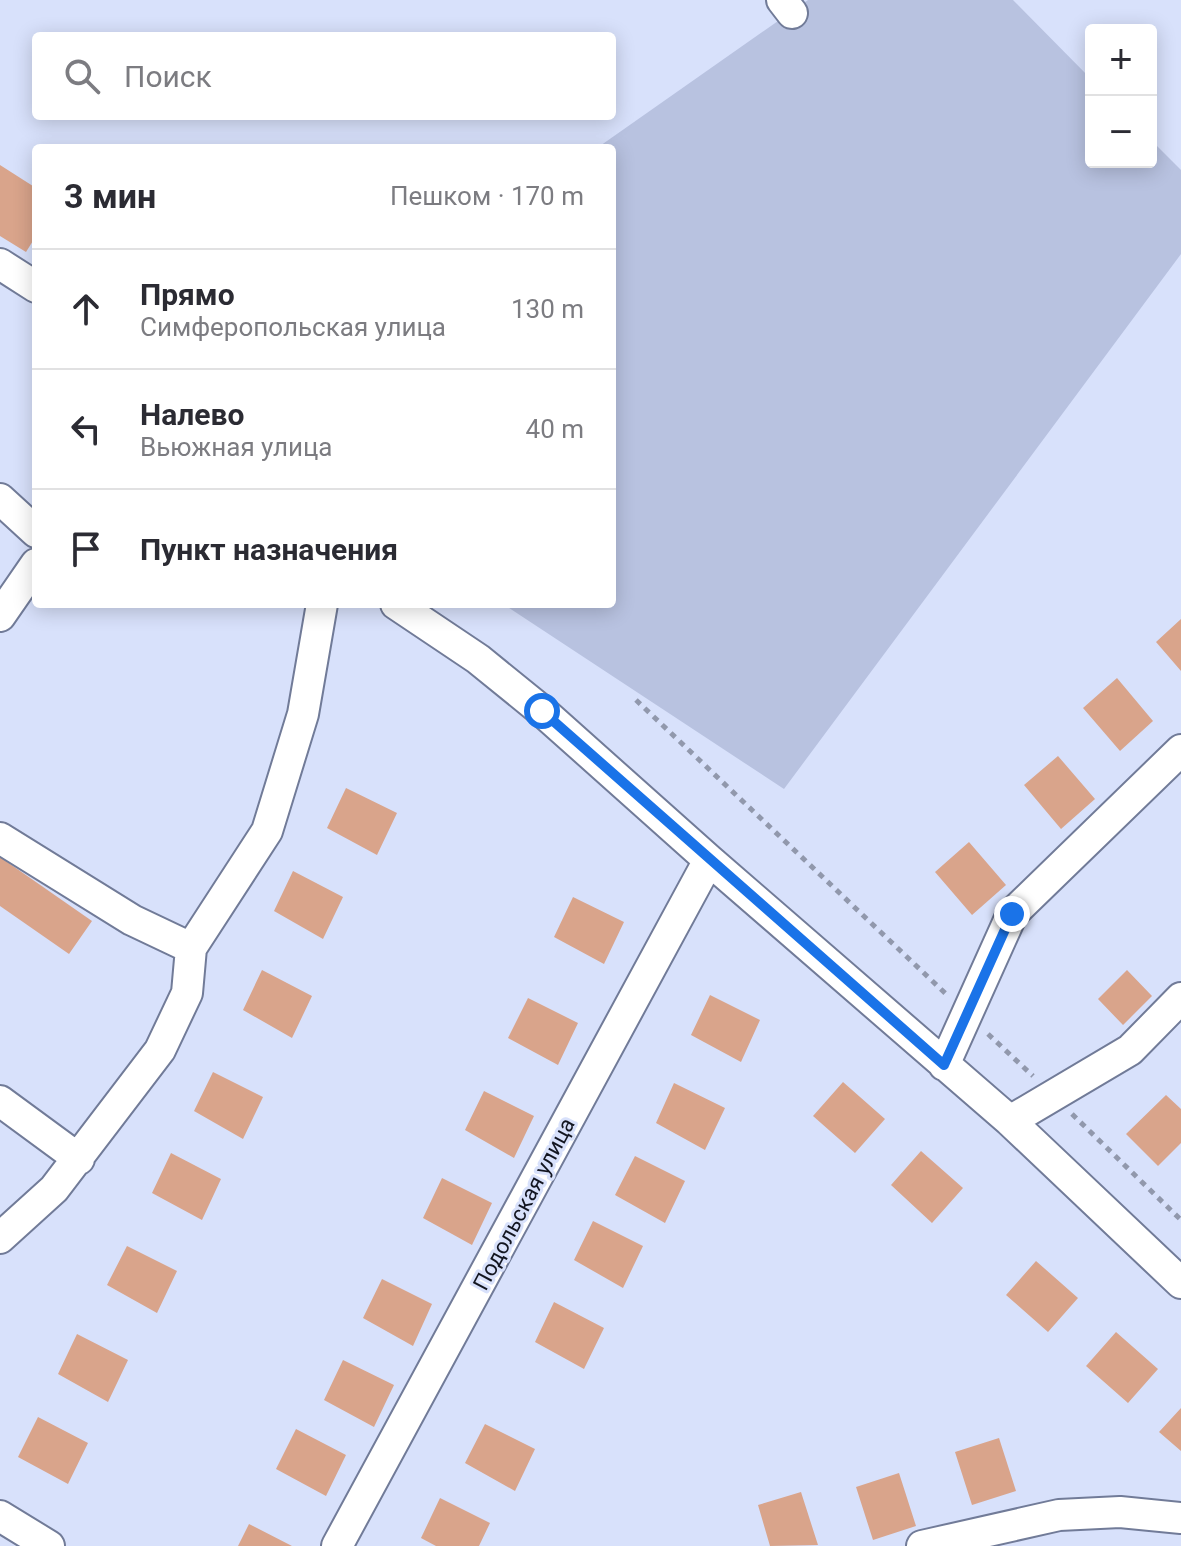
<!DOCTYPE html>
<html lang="ru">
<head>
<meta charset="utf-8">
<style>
	:root { --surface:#fff; --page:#f2f2f3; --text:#2b2b33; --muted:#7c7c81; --line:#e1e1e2 }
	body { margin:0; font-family:Roboto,sans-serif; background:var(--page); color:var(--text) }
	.controls { position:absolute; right:24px; top:24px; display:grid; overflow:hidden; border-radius:8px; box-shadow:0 4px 20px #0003 }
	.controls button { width:72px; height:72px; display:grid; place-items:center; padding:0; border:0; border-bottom:2px solid var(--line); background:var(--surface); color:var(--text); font:40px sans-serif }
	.stop { position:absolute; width:24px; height:24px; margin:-18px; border:6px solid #1a73e8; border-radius:50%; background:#fff }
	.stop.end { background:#1a73e8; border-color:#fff; box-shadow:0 2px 8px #0008 }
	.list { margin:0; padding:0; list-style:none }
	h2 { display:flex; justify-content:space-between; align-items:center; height:104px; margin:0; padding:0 32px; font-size:34px }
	h2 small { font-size:26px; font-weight:400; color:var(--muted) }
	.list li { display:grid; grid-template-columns:52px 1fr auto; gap:24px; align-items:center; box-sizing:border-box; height:120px; padding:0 32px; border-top:2px solid var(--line) }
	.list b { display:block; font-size:30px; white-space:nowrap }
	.list p { margin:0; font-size:26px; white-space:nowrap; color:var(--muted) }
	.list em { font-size:26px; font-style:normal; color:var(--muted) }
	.icon { flex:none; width:44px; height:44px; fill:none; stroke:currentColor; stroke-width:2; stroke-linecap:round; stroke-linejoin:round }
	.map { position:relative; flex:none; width:1181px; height:1546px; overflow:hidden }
	.search { position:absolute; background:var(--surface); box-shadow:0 4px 20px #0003; left:32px; top:32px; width:584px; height:88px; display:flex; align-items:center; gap:20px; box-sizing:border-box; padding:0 28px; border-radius:8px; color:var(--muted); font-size:30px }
	.panel { position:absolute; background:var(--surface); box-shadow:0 4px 20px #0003; left:32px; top:144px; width:584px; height:464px; border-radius:8px }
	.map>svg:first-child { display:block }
	.green { fill:#b8c2e0 }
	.building { fill:#d9a48b }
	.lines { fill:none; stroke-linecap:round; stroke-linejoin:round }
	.minor-casing { stroke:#717b98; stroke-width:34 }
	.path { stroke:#9198ac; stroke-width:5; stroke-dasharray:6 6; stroke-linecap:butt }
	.minor { stroke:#fff; stroke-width:30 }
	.route { stroke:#1a73e8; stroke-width:10 }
	.labels { text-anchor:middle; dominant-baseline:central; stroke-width:6; stroke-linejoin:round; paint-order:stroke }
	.street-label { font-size:22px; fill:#121520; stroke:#d8e1fb }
</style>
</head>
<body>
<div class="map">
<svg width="1181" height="1546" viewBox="0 0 1181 1546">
	<rect width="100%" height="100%" fill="#d8e1fb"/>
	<!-- green -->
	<path class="green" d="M808,0H1013L1091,79V162H1151V140L1181,170V254L784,789L503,604H612V148H597Z"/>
	<!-- building -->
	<path class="building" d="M0,165L36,188V236L26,252L0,236Z
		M1181,619V671L1156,642Z
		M1117,678L1153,721L1120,751L1083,708Z
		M1058,756L1095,799L1061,829L1024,785Z
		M346,788L397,813L377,855L327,828Z
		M969,842L1006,885L972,915L935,872Z
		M0,857L92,921L69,954L0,906Z
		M293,871L343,897L323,939L274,911Z
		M573,897L624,922L604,964L554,937Z
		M262,970L312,996L292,1038L243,1010Z
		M1127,970L1152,996L1123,1025L1098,999Z
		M710,995L760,1020L741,1062L691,1035Z
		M528,998L578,1023L558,1065L508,1038Z
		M213,1072L263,1097L243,1139L194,1111Z
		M843,1082L885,1119L855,1153L813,1116Z
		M674,1083L725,1108L705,1150L656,1123Z
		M484,1091L534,1116L514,1158L465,1130Z
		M1166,1095L1181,1109V1143L1158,1166L1126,1134Z
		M921,1151L963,1188L932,1223L891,1185Z
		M171,1153L221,1179L202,1220L152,1193Z
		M635,1156L685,1181L665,1223L615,1195Z
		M442,1178L492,1203L472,1245L423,1218Z
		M593,1221L643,1246L623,1288L574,1260Z
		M127,1246L177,1271L157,1313L107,1285Z
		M1036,1261L1078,1298L1048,1332L1006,1295Z
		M382,1279L432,1304L413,1346L363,1318Z
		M554,1302L604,1328L584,1369L535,1342Z
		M1116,1332L1158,1369L1128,1403L1086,1366Z
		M77,1334L128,1360L108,1402L58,1374Z
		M343,1360L394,1385L374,1427L324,1400Z
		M1181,1408V1451L1159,1432Z
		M38,1417L88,1443L68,1484L18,1457Z
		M485,1424L535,1449L515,1491L465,1463Z
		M296,1429L346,1455L326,1496L276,1469Z
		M999,1438L1016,1491L972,1505L955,1452Z
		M899,1473L916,1526L873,1540L856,1487Z
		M801,1492L818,1545L770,1546L758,1505Z
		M440,1498L490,1523L479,1546H436L421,1538Z
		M249,1524L292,1546H238Z"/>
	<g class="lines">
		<!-- minor casing -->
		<g class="minor-casing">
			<path id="minor" d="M782,0L792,13
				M0,264L36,287
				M0,499L36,532
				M396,604L478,659L542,711L709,860L1010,1121L1181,1283
				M0,616L36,564
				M0,838L132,920L191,948
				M944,1065L1012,914L1181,750
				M0,1101L79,1159
				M1010,1121L1130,1050L1181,998
				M0,1238L54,1189L160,1050L187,993L191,948L267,831L303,714L322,604
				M0,1516L49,1546
				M337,1546L709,860
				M922,1546L1059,1515L1120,1512L1181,1518"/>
		</g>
		<!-- path -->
		<path class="path" d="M636,700L946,994
			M988,1034L1033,1076
			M1072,1114L1181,1220"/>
		<!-- minor -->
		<use href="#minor" class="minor"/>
	</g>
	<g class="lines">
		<!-- route -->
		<path class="route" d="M542,711L944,1065L1012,914"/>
	</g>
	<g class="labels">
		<!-- street labels -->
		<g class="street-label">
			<text transform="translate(524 1204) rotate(-62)">Подольская улица</text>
		</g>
	</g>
</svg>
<div class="controls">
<button>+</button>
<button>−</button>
</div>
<div class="stop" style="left:542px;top:711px"></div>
<div class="stop end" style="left:1012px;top:914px"></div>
<div class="search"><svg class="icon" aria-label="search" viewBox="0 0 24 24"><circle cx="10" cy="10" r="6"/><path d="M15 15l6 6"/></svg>Поиск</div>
<section class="panel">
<h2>3 мин<small>Пешком · 170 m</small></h2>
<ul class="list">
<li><svg class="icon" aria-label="ahead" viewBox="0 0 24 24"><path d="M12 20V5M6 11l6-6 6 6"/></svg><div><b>Прямо</b><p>Симферопольская улица</p></div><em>130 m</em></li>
<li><svg class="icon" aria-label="left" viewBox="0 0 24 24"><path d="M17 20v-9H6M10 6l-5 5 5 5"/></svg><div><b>Налево</b><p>Вьюжная улица</p></div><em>40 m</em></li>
<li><svg class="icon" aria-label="arrive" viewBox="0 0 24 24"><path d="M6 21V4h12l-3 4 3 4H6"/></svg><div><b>Пункт назначения</b></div></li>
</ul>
</section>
</div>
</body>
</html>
